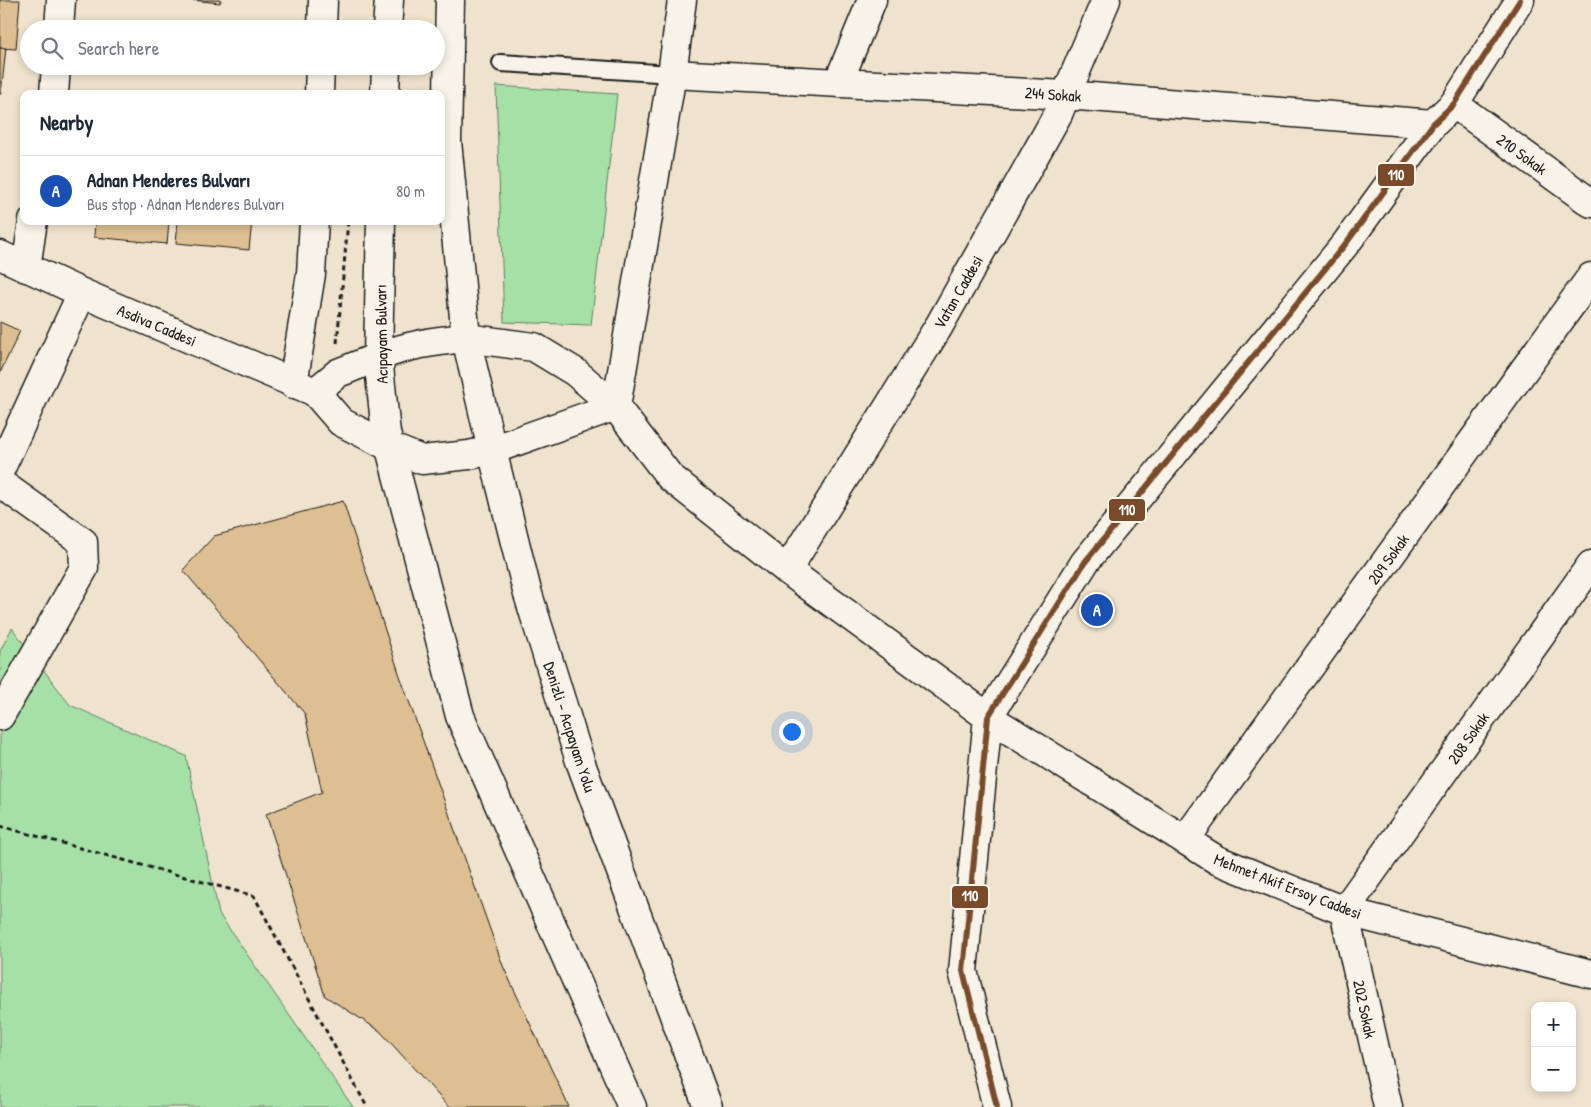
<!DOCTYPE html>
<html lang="en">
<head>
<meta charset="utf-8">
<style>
	:root { --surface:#fff; --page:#f2f2f3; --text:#1f2937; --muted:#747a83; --line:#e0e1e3; --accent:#d1495b }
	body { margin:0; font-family:"Patrick Hand",sans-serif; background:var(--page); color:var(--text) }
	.controls { position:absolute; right:15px; bottom:15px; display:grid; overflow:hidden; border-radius:10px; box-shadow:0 2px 8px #0003 }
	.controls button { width:45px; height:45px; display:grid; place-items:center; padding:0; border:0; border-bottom:1px solid var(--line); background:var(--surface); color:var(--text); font:25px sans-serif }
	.you { position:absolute; left:791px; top:731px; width:18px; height:18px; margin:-12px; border:4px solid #fff; border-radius:50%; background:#1a73e8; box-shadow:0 0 0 8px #1a73e833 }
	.badge { display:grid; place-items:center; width:32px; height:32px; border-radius:50%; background:var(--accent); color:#fff; font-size:16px; font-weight:700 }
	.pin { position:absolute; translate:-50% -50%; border:2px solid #fff; box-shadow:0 1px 5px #0006 }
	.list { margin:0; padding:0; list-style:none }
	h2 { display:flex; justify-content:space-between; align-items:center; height:65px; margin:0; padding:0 20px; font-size:21px }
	h2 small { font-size:16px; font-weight:400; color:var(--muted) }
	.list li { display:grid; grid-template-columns:32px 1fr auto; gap:15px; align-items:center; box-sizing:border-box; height:70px; padding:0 20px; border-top:1px solid var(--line) }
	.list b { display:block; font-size:19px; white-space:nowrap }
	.list p { margin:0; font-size:16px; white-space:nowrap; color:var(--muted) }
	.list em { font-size:16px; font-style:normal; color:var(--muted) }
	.icon { flex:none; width:28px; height:28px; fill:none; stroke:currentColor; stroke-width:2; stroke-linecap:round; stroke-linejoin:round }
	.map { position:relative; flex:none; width:1591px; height:1107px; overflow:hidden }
	.search { position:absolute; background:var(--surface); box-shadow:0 2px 8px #0003; left:20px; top:20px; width:425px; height:55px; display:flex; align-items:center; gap:12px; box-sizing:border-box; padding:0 18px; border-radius:28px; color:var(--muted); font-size:19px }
	.panel { position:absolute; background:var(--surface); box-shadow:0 2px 8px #0003; left:20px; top:90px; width:425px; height:135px; border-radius:10px }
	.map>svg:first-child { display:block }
	.green { fill:#a5e1a7; stroke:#607e62 }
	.building { fill:#ddbf91; stroke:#1c1c1c }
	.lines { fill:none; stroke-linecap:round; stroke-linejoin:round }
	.service-casing { stroke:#1c1c1c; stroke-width:20 }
	.minor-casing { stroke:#1c1c1c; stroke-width:31 }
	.tertiary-casing { stroke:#1c1c1c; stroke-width:31 }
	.secondary-casing { stroke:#1c1c1c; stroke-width:31 }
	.primary-casing { stroke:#1c1c1c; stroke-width:31 }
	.path { stroke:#1c1c1c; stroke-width:3; stroke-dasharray:5 4; stroke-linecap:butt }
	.service { stroke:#f7f3e8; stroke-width:16 }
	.minor { stroke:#f7f3e8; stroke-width:28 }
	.tertiary { stroke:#f7f3e8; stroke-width:28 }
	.secondary { stroke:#f7f3e8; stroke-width:28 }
	.primary { stroke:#f7f3e8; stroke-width:28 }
	.bus-1-casing { stroke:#f7f3e8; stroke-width:10 }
	.bus-1 { stroke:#7a4b2a; stroke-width:6 }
	.labels { text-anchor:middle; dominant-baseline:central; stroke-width:4; stroke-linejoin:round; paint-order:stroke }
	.street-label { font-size:16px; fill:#1c1c1c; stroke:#f7f3e8 }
	.line-badge { stroke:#f7f3e8; stroke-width:2 }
	.badge-label { font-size:14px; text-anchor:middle; font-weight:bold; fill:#fff }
</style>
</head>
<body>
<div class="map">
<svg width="1591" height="1107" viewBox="0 0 1591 1107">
	<rect width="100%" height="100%" fill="#efe3ce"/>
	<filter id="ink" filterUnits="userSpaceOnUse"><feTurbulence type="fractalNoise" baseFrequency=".02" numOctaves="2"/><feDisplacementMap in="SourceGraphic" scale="10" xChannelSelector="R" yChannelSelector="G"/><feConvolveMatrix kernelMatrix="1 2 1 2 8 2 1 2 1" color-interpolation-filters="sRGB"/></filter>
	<g filter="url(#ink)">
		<!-- green -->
		<path class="green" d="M496,86L617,94L591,325L504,322Z
			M12,628L70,705L186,756L219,914L353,1107H0V651Z"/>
		<!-- building -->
		<path class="building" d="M0,0H20L16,49L0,48Z
			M192,0H221L220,3Z
			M0,48H6L1,94H0Z
			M95,221H169L167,244L94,237Z
			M178,221H252L249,250L176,243Z
			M0,322L20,331L0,373Z
			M343,501L400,676L503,966L569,1107H449L380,1031L325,996L266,814L322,792L305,714L183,570L214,536Z"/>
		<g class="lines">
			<!-- service casing -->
			<g class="service-casing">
				<path id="service" d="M501,63L672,74"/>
			</g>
			<!-- minor casing -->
			<g class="minor-casing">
				<path id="minor" d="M59,29L61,0
					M322,29L323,0
					M672,74L1066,95L1433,124
					M838,83L872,0
					M54,94L56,66
					M319,94L320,66
					M1454,104L1591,203
					M26,268L33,221
					M293,384L311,274L314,221
					M0,470L82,293
					M0,483L83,542L84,568L0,716
					M787,570L939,326L1058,114L1106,0
					M1185,840L1591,277
					M1388,1107L1344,911L1591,565"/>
			</g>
			<!-- tertiary casing -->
			<g class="tertiary-casing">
				<path id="tertiary" d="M0,255L82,293L315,392L341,422L390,447
					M315,392L338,373L378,357
					M616,407L672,74L682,0
					M997,1107L963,971L988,717L1217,860L1344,911L1591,974"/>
			</g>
			<!-- secondary casing -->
			<g class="secondary-casing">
				<path id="secondary" d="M466,338L534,347L575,372L616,407L670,477L787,570L988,717L1085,562L1347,242L1433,124L1454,104L1520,0
					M492,450L613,407"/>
			</g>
			<!-- primary casing -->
			<g class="primary-casing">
				<path id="primary" d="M450,0L447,141L466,338L492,450L527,591L580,761L708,1107
					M387,29L389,0
					M385,94L386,66
					M381,221L378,357L386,433L460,716L632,1107
					M378,357C407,345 435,341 466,338
					M390,447L422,460L469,455L492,450"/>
			</g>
			<!-- path -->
			<path class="path" d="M337,343L348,221
				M0,826L254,896L367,1107"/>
			<!-- service -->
			<use href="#service" class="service"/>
			<!-- minor -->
			<use href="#minor" class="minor"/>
			<!-- tertiary -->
			<use href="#tertiary" class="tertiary"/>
			<!-- secondary -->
			<use href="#secondary" class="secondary"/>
			<!-- primary -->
			<use href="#primary" class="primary"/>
			<!-- bus-1 casing -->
			<g class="bus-1-casing">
				<path id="bus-1" d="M997,1107L963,971L988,717L1085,562L1347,242L1433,124L1454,104L1520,0"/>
			</g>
			<!-- bus-1 -->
			<use href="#bus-1" class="bus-1"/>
		</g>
	</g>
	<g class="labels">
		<!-- street labels -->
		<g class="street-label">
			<text transform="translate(1053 94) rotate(4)">244 Sokak</text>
			<text transform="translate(1522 154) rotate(36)">210 Sokak</text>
			<text transform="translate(958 292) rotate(-60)">Vatan Caddesi</text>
			<text transform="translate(157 325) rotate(23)">Asdiva Caddesi</text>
			<text transform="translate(381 334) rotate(-91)">Acıpayam Bulvarı</text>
			<text transform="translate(1388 559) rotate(-54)">209 Sokak</text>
			<text transform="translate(570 727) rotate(72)">Denizli - Acıpayam Yolu</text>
			<text transform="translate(1468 738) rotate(-55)">208 Sokak</text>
			<text transform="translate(1288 886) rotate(21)">Mehmet Akif Ersoy Caddesi</text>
			<text transform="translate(1365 1009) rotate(78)">202 Sokak</text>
		</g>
	</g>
	<g class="line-badge">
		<rect x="1377" y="163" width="38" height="24" rx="5" fill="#7a4b2a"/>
		<rect x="1108" y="498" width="38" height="24" rx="5" fill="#7a4b2a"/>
		<rect x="951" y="885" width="38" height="24" rx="5" fill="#7a4b2a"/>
	</g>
	<g class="badge-label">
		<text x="1396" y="180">110</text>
		<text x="1127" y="515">110</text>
		<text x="970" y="901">110</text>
	</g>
</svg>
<div class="controls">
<button>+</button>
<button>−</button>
</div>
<div class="you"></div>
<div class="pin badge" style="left:1097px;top:610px;background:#1a4fb4">A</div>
<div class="search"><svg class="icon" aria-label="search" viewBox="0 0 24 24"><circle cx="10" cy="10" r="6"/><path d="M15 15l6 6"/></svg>Search here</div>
<section class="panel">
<h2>Nearby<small></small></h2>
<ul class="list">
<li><span class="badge" style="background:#1a4fb4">A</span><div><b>Adnan Menderes Bulvarı</b><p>Bus stop · Adnan Menderes Bulvarı</p></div><em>80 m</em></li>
</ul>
</section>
</div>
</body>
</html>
